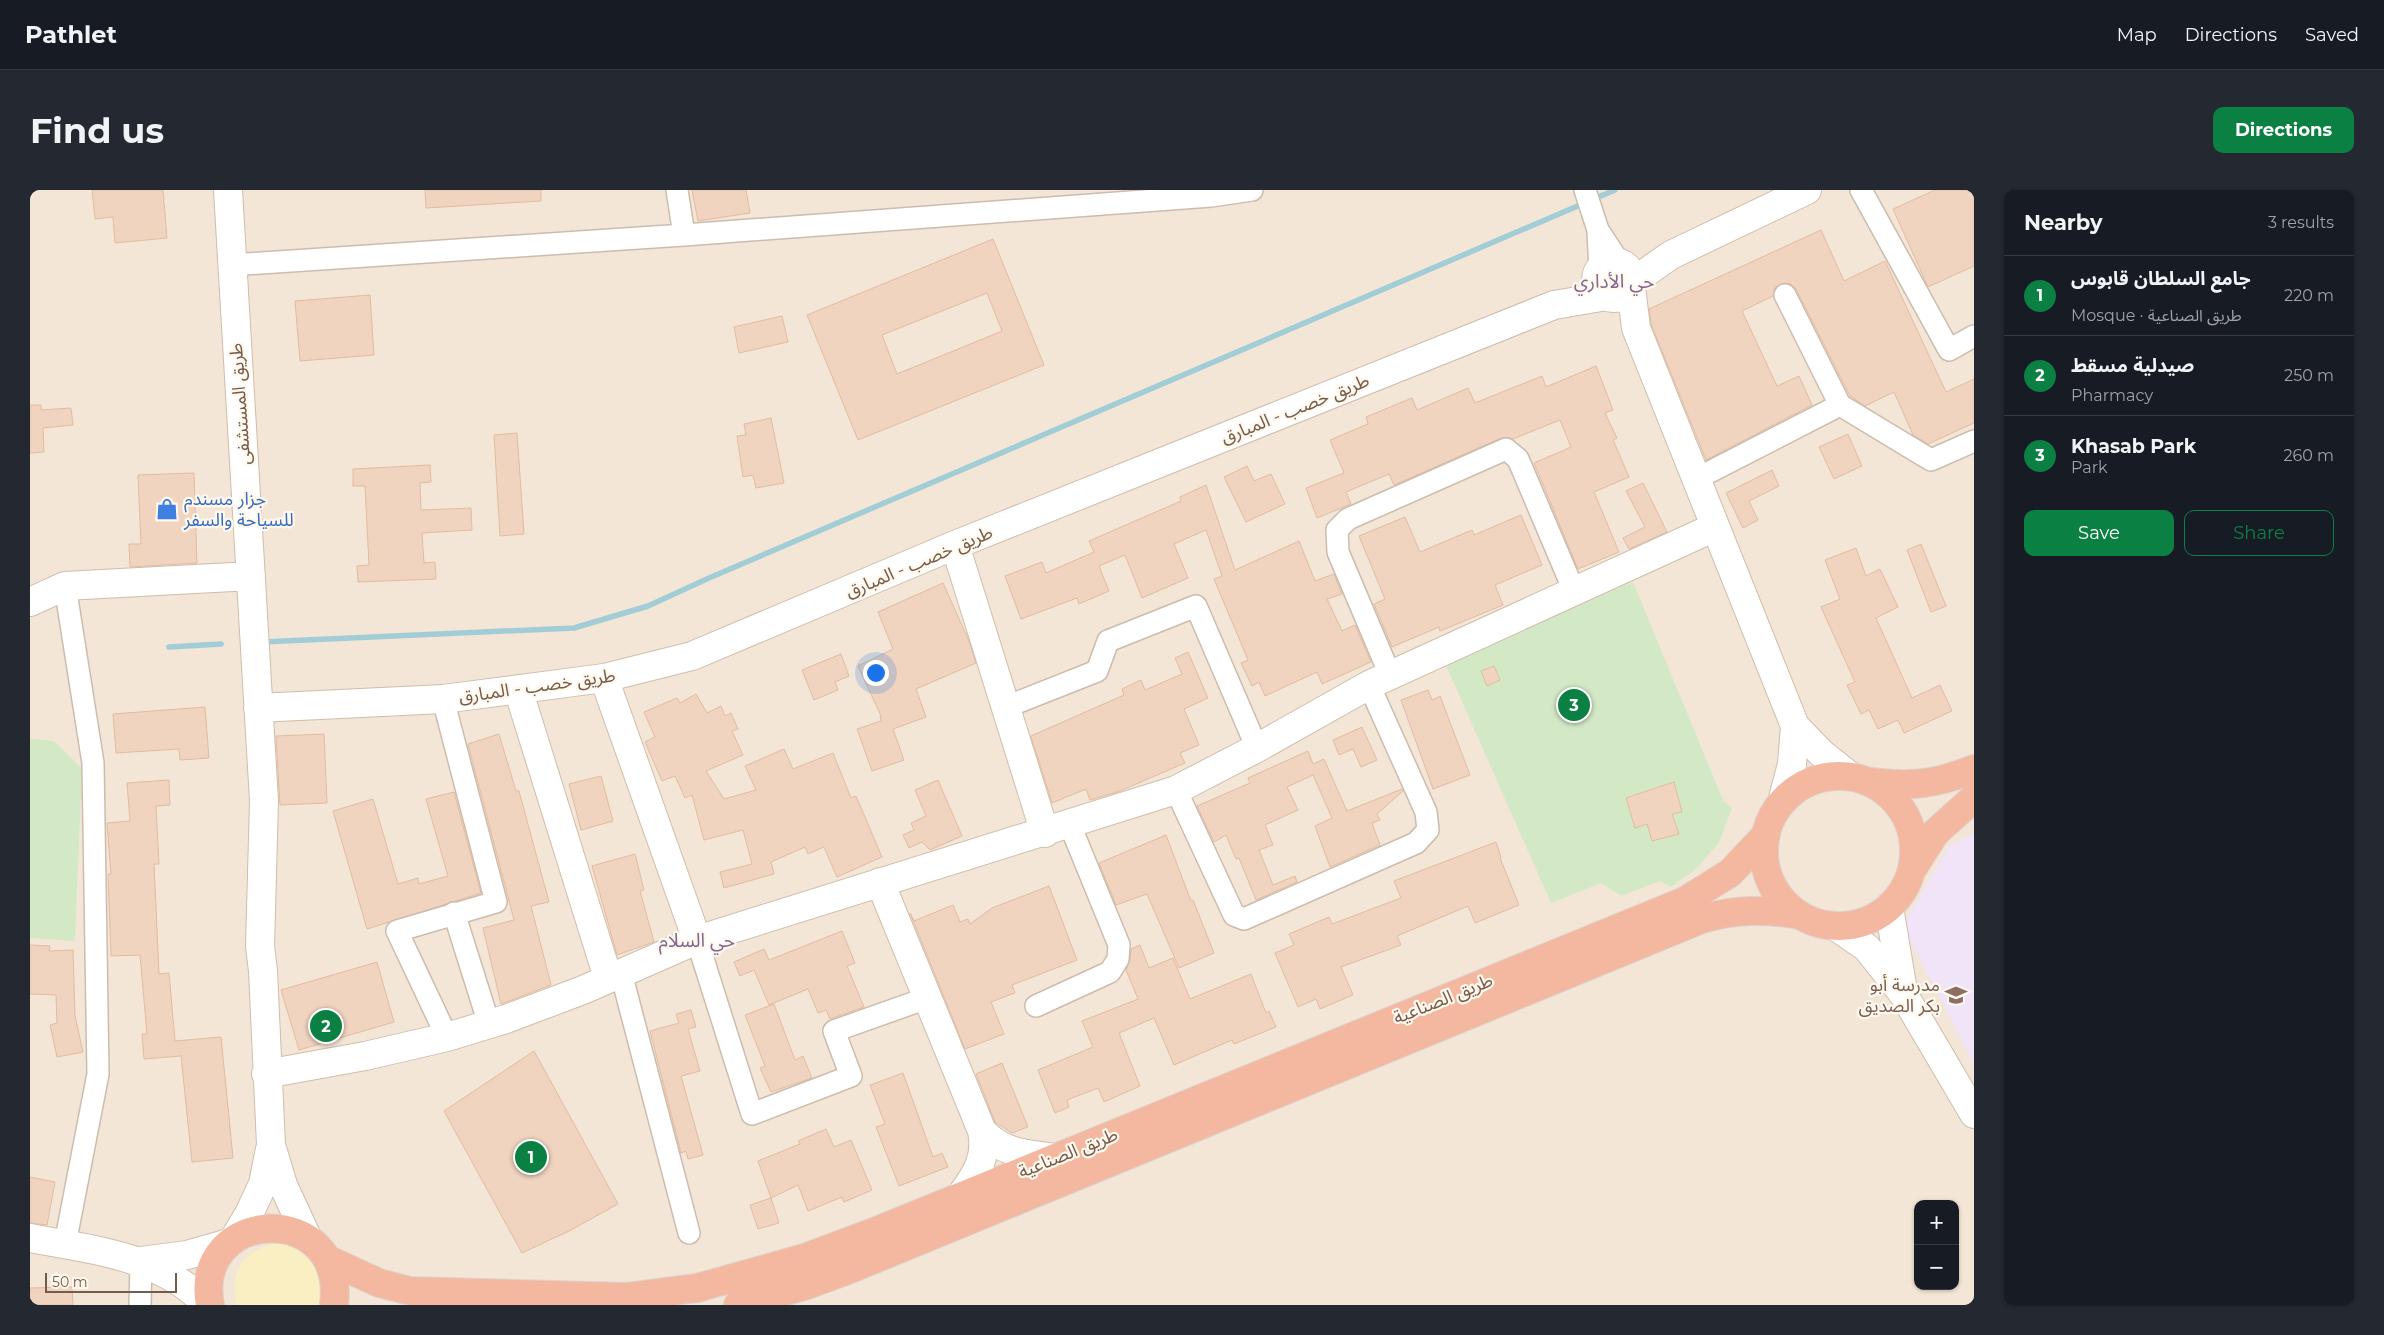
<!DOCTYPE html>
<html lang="en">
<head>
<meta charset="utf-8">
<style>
	:root { --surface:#171b24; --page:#242831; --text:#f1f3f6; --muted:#9ea1a6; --line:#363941; --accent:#0b8043 }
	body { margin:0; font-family:Montserrat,"Noto Sans Arabic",sans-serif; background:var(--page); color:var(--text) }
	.controls { position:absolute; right:15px; bottom:15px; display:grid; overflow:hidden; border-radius:10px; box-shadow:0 1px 4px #0004 }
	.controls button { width:45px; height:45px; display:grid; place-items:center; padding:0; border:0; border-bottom:1px solid var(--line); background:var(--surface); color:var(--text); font:25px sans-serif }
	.scale { position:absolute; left:15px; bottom:12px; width:132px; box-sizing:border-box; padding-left:5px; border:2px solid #755b4c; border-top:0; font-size:14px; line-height:18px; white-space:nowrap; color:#755b4c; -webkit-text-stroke:4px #fef8ed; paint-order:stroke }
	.you { position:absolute; left:845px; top:482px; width:18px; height:18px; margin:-12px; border:4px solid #fff; border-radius:50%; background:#1a73e8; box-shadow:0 0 0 8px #1a73e833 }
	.badge { display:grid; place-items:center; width:32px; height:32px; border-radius:50%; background:var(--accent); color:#fff; font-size:16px; font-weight:700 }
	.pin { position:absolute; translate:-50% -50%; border:2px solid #fff; box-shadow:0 1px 5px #0006 }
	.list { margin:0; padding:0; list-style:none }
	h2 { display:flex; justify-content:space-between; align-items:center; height:65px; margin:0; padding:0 20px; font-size:21px }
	h2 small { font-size:16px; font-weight:400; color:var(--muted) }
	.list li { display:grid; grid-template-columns:32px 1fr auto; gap:15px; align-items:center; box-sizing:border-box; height:80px; padding:0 20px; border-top:1px solid var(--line) }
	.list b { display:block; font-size:19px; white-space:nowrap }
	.list p { margin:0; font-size:16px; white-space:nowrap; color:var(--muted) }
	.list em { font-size:16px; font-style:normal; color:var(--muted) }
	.actions { display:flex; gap:10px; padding:15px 20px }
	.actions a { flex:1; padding:11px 0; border:1px solid var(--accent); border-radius:10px; text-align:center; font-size:18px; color:var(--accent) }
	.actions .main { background:var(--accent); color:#fff }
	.map { position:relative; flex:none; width:1944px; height:1115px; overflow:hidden; border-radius:10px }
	header { display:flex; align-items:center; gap:30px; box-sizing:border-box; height:70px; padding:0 25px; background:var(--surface); border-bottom:1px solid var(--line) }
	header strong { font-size:24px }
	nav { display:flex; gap:28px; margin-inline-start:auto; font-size:18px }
	.intro { display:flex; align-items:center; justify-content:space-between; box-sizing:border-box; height:120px; padding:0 30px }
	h1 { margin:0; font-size:35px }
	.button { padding:12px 22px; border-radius:10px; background:var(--accent); color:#fff; font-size:18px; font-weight:700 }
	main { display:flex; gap:30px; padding:0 30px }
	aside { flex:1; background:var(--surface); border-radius:10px; box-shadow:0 1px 4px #0004 }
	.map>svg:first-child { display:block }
	.residential { fill:#f3e6d6; fill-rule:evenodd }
	.education { fill:#f1e4f8 }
	.green { fill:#d3e9c6 }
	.sand { fill:#faefc3 }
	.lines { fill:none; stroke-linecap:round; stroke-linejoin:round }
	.stream { stroke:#a2cdd7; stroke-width:5.5 }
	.building { fill:#f0d4bf; stroke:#e3bba0; fill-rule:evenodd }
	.street-casing { stroke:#cdbcad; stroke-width:24 }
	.secondary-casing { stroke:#d0bdab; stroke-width:30 }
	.highway-casing { stroke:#dbd4d0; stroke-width:30 }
	.street { stroke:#fff; stroke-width:21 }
	.secondary { stroke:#fff; stroke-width:28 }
	.highway { stroke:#f4b8a0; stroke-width:28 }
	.labels { text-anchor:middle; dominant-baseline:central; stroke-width:4.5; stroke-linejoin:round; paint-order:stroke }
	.street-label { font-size:18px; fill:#755b4c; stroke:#fef8ed }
	.shop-label { font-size:18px; fill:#366cbe; stroke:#fef8ed; text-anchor:start }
	.education-label { font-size:18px; fill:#785e54; stroke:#fef8ed; text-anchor:end }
	.neighbourhood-label { font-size:19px; fill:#836491; stroke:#fef8ed }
</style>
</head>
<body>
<header>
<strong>Pathlet</strong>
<nav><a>Map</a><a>Directions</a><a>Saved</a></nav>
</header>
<div class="intro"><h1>Find us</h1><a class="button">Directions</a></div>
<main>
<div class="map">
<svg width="1944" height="1115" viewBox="0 0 1944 1115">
	<rect width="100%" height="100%" fill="#fcf4e7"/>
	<!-- residential -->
	<path class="residential" d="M0,0H1944V1115H0ZM1888,1014H1925V1096H1888Z"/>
	<!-- education -->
	<path class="education" d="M1944,643V875L1873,736L1919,656Z"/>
	<!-- green -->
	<path class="green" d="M1603,392L1693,610L1702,618L1689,653L1667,678L1641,697L1630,691L1591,706L1571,693L1521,713L1415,473Z
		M0,549L24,551L52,579L45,751L0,748Z"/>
	<!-- sand -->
	<path class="sand" d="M249,1053C292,1061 289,1078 291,1115H207C198,1080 215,1059 249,1053Z"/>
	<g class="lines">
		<!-- stream -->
		<path class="stream" d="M232,452L544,438L618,416L679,388L1585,0
			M139,457L191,454"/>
	</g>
	<!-- building -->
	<path class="building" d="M62,0H133L137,48L85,53L83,27L65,29Z
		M395,0H511V11L396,18Z
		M662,0H716L720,23L668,31Z
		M1905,0H1944V76L1898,97L1863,19Z
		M1791,40L1814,91L1855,71L1916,202L1944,189V233L1898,254L1883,245L1864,202L1835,216L1820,206L1766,99L1761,94L1755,93L1745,98L1743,106L1712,121L1747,196L1769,186L1782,215L1676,270L1621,134L1619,119Z
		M963,49L1014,175L828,250L777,125ZM957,103L972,141L867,184L852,145Z
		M340,105L344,165L270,171L265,111Z
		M752,126L758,152L709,163L704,137Z
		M1566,176L1583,220L1575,223L1587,248L1583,250L1599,287L1564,302L1589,362L1548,379L1504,273L1541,257L1530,230L1483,249L1471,248L1364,295L1359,284L1316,302L1321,314L1287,328L1276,298L1314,283L1300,250L1338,234L1336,227L1382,208L1387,220L1438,198L1445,213L1512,186L1516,197Z
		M0,215H11V220L41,218L43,235L13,238L14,262L0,263Z
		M741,228L754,293L726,298L723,285L713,287L707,246L716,245L714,234Z
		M487,243L494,344L470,346L464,245Z
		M1818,244L1832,276L1804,289L1789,257Z
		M400,275L401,292L390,293L391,320L441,318L442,340L392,343L394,373L405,372L406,389L328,392L327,376L339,375L335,296H323V279Z
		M1217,276L1224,291L1241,284L1255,314L1216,332L1194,287Z
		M1742,280L1749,296L1719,311L1728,330L1713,338L1696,303Z
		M164,283L167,373L100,377L99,354H111L108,285Z
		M1613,293L1637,342L1599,359L1593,348L1615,337L1596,301Z
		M1176,295L1205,380L1269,351L1285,391L1304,384L1312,404L1297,409L1312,441L1325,435L1341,472L1292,494L1287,482L1235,506L1229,492L1222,496L1211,473L1218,470L1184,389L1192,386L1176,340L1144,354L1158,388L1112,408L1095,365L1069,376L1079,401L1049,414L1047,408L991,429L975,386L1012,372L1016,383L1064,362L1059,351L1151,311L1150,307Z
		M1491,325L1512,375L1465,395L1473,415L1410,441L1409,437L1362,457L1344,414L1355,409L1329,346L1375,327L1390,362L1442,340L1444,345Z
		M1891,354L1916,416L1901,422L1877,360Z
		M1826,358L1836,386L1850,379L1868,417L1846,428L1882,508L1910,495L1922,521L1874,543L1868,530L1848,539L1839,520L1831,524L1817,495L1825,492L1791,417L1810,409L1795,370Z
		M913,393L939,451L946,473L886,499L896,527L863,539L874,570L842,581L827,539L851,531L850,526H851L828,476L863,459L848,422Z
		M1158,462L1178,508L1154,519L1169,555L1150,563L1155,573L1090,601L1060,610L1056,599L1022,613L1001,546L1094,505L1092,499L1111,490L1115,500L1152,484L1145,468Z
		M811,464L819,486L805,492L808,500L784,510L772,480Z
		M1464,476L1470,490L1457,496L1451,481Z
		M1398,500L1402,510L1410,506L1440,585L1403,599L1371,510Z
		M666,504L677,523L691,516L695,526L701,523L708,539L702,541L713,565L676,581L694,609L726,600L715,576L754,559L763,579L803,563L821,608L826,606L852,667L807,687L794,657L778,664L775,657L741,672L744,684L694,698L690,682L722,674L713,640L674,650L662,605L655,608L645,586L632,591L615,552L625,547L614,522L647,508L650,513Z
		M175,517L179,568L150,570L149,559L86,563L83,524Z
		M1332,537L1347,570L1331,577L1323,559L1309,565L1303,550Z
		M294,544L297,613L250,615L246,546Z
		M469,544L486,601H489L519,712L501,716L521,795L471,814L453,738L484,730L438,554Z
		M1278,561L1283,574L1294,569L1317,621L1372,599L1373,601L1347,624L1350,630L1342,633L1350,655L1300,677L1285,636L1302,628L1283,585L1257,597L1268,620L1235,635L1243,655L1229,660L1243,695L1265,686L1267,692L1226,710L1209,668L1206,669L1196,645L1184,652L1167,616L1220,593L1218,588Z
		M571,586L583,631L551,640L539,594Z
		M139,590L140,615L126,616L129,674H124L129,784L139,783L145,851L191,847L203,968L162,972L151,866L114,869L112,844H117L110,765L81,766L78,684H81L77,633L100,631L97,593Z
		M908,590L932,646L900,660L892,652L879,658L873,645L884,640L881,633L896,626L885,600Z
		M1644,592L1652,622L1642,624L1649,644L1622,651L1617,634L1605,638L1596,608Z
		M424,602L451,703L337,739L303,621L343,609L368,694L388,688L389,694L418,686L396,609Z
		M1136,645L1161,711L1163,710L1184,763L1149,778L1117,704L1086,715L1069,673Z
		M1466,652L1471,667L1470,668L1489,715L1445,733L1438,716L1367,746L1371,755L1311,777L1323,805L1290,819L1286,809L1268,817L1245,763L1264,755L1259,744L1299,727L1302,734L1371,708L1364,691Z
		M605,664L614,700L610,701L624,752L587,765L562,676Z
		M1019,696L1047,770L982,795L985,803L961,812L974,844L935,859L880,723L884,731L923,715L930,732L938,729L940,734L962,718Z
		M812,741L825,773L817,776L834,817L800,829L796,820L788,823L778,799L739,815L724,780L710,786L704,772L734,759L739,770Z
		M0,755L20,756L19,761L43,760L45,826L53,862L27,867L20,835L27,833L26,805L0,804Z
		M1110,755L1119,778L1143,768L1160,809L1221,784L1236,823L1239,821L1246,837L1204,854L1202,850L1144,875L1124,828L1089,843L1110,896L1074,912L1068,898L1037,910L1039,917L1025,923L1008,880L1063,857L1052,831L1108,809L1096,780L1100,770L1101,759Z
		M347,772L364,832L269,860L251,800Z
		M744,814L765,870L773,866L782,888L741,902L730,878L735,876L715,825Z
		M661,820L666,837L658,839L670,881L651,886L673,965L658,969L656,961L651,963L620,841L649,833L646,824Z
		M504,861L588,1014L539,1041L492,1063L414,921Z
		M972,873L998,937L982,943L965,932L946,884Z
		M873,883L903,967L912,963L918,977L869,996L846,937L855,934L840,895Z
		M796,939L804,957L821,950L842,1000L814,1012L812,1007L778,1021L768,995L741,1008L728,971L770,954L768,951Z
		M0,987L25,992L17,1035L0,1033Z
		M741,1008L749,1033L728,1039L720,1015Z
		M42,1097L43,1115H0V1098Z"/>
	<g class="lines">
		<!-- street casing -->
		<g class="street-casing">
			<path id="street" d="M1555,0L1568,40L1589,72
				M1831,0L1919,160L1944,146
				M1568,43L1570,79
				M654,45L1181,6L1222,0
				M201,75L654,45L647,0
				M1810,215L1901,270L1944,251
				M1666,289L1810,215L1755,105
				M35,396L63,573L68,884L35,1054
				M1360,485L1308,362L1307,340L1318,329L1476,259L1488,269L1544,401
				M413,509L466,712L367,741L417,847
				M976,517L1067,481L1078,451L1166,416L1227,558
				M1146,600L1204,725L1214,729L1386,653L1398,640L1396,622L1339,495
				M424,723L459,834
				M667,750L722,924L821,886L804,841L897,808
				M591,783L659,1043
				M1006,816L1080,782L1088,769L1089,755L1040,635
				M110,1115L111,1071"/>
		</g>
		<!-- secondary casing -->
		<g class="secondary-casing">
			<path id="secondary" d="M198,0L234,611L230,756L233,781L241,955L253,995L277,1047
				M1566 90a18 18 0 1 1 36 0a18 18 0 1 1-36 0Z
				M1601,93L1641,65L1777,0
				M1601,97L1606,138L1765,536L1791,563L1820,586
				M925,355L1015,643
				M0,412L35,396L221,386
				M574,488L667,750
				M488,499L578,788
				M228,518L413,509L574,488L662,466L925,355L1524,115L1577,106
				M1752,612L1762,574L1765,536
				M850,692L952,941C958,969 945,986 929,1008
				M1859,717L1873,801
				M1805,736L1837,758L1874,805L1944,924
				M236,884L335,866L417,847L476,829L553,800L667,750L1146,600L1227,558L1339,495L1685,337
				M952,941C973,964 997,964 1026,968
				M0,1048C63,1060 132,1066 177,1115
				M204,1049L219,1024L233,994L240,959
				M111,1071L157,1065L199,1053"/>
		</g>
		<!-- highway casing -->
		<g class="highway-casing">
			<path id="highway" d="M1734 661a75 75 0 1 1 150 0a75 75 0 1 1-150 0Z
				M1841,592C1881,597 1907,594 1944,579
				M1883,678L1905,643L1944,608
				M297,1069L349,1093L380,1101L597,1107L667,1098L774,1068L849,1040L1655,711L1700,683L1736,645
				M180,1115C162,1016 317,1010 304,1115
				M708,1115L777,1095L818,1080L1672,729C1705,719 1735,719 1770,725"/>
		</g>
		<!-- street -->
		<use href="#street" class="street"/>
		<!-- secondary -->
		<use href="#secondary" class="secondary"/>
		<!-- highway -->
		<use href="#highway" class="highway"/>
	</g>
	<!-- icons -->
	<defs>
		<g id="shop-bare" transform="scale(1.725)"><path d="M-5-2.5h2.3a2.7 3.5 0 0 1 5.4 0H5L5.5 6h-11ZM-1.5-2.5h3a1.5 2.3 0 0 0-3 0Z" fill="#3f7fe0" stroke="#fef8ed" stroke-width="2.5" paint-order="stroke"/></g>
		<g id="school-bare" transform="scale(1.725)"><path d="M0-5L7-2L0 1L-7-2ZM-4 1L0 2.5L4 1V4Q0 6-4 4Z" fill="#8d6e63" stroke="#fef8ed" stroke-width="2.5" paint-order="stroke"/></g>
	</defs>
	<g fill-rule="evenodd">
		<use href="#shop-bare" x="137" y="319"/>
		<use href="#school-bare" x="1926" y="805"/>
	</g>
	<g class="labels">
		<!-- street labels -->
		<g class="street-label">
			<text transform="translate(210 214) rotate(-94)">طريق المستشفى</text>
			<text transform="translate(1265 219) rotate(-22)">طريق خصب - المبارق</text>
			<text transform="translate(889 372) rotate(-23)">طريق خصب - المبارق</text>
			<text transform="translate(507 496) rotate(-8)">طريق خصب - المبارق</text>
			<text transform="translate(1413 809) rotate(-22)">طريق الصناعية</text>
			<text transform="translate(1038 963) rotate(-22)">طريق الصناعية</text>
		</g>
		<!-- shop labels -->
		<g class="shop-label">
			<text x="154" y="309">جزار مسندم<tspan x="154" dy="21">للسياحة والسفر</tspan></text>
		</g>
		<!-- education labels -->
		<g class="education-label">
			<text x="1910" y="795">مدرسة أبو<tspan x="1910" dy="21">بكر الصديق</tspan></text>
		</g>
		<!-- neighbourhood labels -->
		<g class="neighbourhood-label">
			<text x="1584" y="91">حي الأداري</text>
			<text x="667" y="750">حي السلام</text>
		</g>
	</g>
</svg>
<div class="controls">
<button>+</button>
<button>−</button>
</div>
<div class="scale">50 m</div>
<div class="you"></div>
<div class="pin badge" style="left:501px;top:967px">1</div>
<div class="pin badge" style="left:296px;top:836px">2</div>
<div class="pin badge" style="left:1544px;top:515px">3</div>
</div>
<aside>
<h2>Nearby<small>3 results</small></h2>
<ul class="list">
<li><span class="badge">1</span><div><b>جامع السلطان قابوس</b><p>Mosque · طريق الصناعية</p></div><em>220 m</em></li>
<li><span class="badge">2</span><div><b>صيدلية مسقط</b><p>Pharmacy</p></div><em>250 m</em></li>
<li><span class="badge">3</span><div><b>Khasab Park</b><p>Park</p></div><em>260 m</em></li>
</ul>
<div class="actions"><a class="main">Save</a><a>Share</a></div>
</aside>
</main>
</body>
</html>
